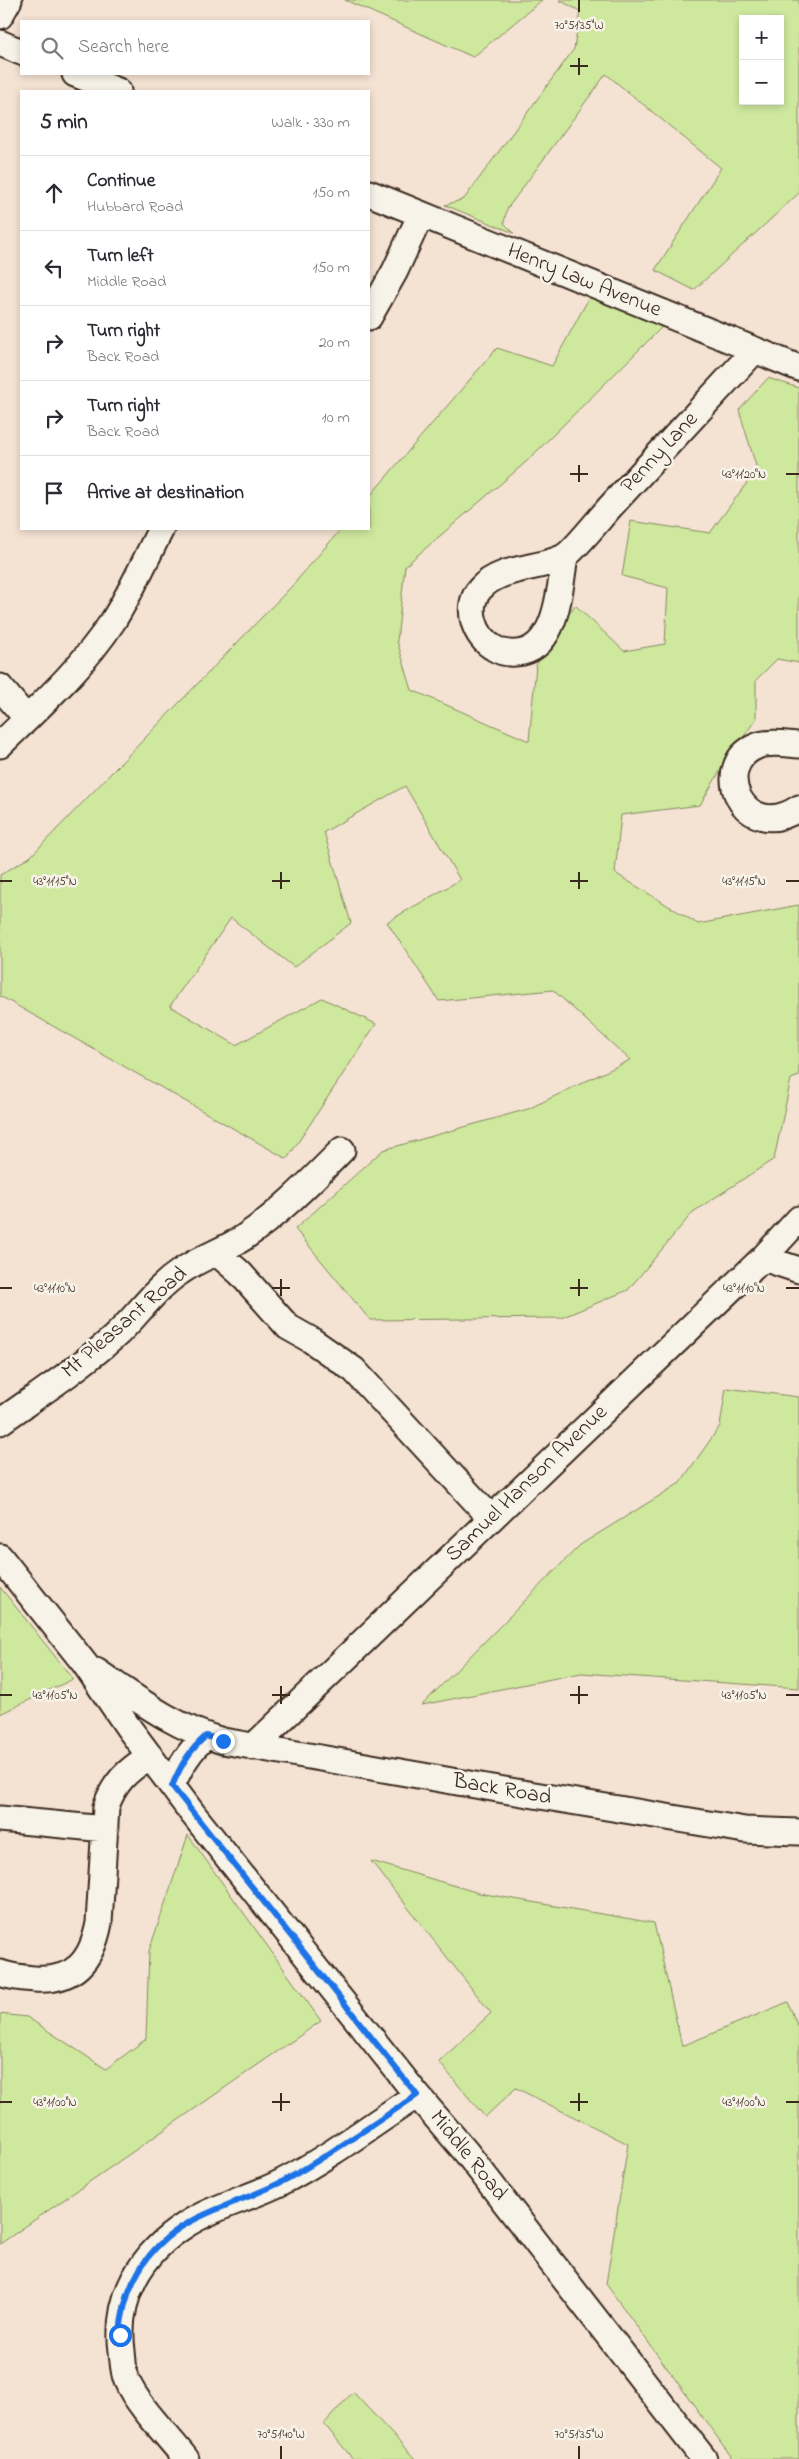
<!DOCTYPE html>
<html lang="en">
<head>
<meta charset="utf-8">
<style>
	:root { --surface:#fff; --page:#f2f2f3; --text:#2b2b33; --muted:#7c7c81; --line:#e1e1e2 }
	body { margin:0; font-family:"Indie Flower",sans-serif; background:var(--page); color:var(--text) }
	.controls { position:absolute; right:15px; top:15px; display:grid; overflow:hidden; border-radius:0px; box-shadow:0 2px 8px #0003 }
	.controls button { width:45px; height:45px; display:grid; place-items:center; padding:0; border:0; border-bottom:1px solid var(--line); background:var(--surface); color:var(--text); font:25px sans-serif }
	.stop { position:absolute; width:15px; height:15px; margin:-11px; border:4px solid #1a73e8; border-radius:50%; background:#fff }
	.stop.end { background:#1a73e8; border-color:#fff; box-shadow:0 1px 5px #0008 }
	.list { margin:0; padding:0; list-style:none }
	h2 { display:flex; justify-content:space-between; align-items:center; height:65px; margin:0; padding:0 20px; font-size:21px }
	h2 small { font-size:16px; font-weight:400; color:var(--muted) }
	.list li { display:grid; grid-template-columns:32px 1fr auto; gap:15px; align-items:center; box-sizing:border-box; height:75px; padding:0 20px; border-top:1px solid var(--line) }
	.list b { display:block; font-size:19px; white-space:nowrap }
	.list p { margin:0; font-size:16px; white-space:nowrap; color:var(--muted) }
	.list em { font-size:16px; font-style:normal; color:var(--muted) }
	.icon { flex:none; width:28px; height:28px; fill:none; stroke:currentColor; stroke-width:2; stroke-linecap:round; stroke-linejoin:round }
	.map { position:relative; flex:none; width:799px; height:2459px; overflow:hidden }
	.search { position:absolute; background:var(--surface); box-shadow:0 2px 8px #0003; left:20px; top:20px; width:350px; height:55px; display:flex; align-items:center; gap:12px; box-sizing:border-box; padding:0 18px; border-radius:0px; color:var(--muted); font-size:19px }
	.panel { position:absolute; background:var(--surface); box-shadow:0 2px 8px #0003; left:20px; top:90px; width:350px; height:440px; border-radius:0px }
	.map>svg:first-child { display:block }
	.green { fill:#cee89e; stroke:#84895e; fill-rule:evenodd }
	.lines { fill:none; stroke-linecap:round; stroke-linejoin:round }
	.minor-casing { stroke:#3b2a1e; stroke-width:29 }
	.minor { stroke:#f7f3e8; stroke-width:25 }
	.route { stroke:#1a73e8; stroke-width:6 }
	.ticks { fill:none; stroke:#3b2a1e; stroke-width:2 }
	.labels { text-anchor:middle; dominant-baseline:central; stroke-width:5; stroke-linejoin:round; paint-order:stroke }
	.street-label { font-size:22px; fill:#3b2a1e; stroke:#f7f3e8 }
	.ticks-label { font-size:12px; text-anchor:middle; fill:#3b2a1e; stroke:#f7f3e8; stroke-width:5; stroke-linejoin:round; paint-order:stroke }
</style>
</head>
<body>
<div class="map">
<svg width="799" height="2459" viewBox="0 0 799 2459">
	<rect width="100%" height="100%" fill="#f4e2d3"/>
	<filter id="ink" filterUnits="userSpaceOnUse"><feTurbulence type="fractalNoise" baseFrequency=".02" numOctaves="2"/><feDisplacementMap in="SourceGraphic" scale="10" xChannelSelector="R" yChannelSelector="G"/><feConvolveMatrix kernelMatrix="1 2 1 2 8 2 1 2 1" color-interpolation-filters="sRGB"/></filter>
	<g filter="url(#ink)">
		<!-- green -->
		<path class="green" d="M345,0H542L473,57Z
			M559,0H799V193L694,290L655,270L721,168L606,74L507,209L504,223L514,233L445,205L464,199L574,49L580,11ZM743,19H780V101H743Z
			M590,296L663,326L526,462L405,566L397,641L412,690L529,741L536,665L575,605L624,651L665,644L668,588L622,576L631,521L710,533L757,469L739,410L768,378L799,388V663L777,659L756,680V719L723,766L700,805L621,815L615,873L698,924L799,905V1076L791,1079L774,1159L693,1212L628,1290L561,1318L370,1320L295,1229L383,1150L528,1109L630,1060L553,990L439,1001L387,922L460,880L405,786L324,832L351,923L294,967L231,918L170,1006L236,1045L322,998L376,1024L287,1159L0,996V875L30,857L292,586L341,529H369V497L497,348L552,366Z
			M726,1388L799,1397V1688L581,1673L422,1705L580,1545L680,1483L720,1426Z
			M0,1587L73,1679L0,1714Z
			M188,1835L321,2021L0,2244V2014L27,2017L106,2069L146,2039L149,1951Z
			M371,1861L479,1893L654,1923L682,2046L788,2002L799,2030V2459H733L606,2284L628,2144L516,2088L485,2117L439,2062L491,2013Z
			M353,2392L415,2459H353L324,2424Z"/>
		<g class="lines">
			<!-- minor casing -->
			<g class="minor-casing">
				<path id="minor" d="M0,16L9,0
					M0,43L21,52
					M75,74L118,91
					M369,193L799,368
					M369,317L395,271L421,214
					M565,556C560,586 558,643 523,652C513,654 503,654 494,648C475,638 464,607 480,589C500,566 538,570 564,557C573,552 601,517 610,507C658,455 706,403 755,350
					M0,687L27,719
					M0,745C40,706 82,668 113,621C132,591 145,560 161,529
					M799,745C786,744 769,741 757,746C709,765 743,845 799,808
					M217,1253L240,1273L288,1327L311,1340L354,1370L491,1518
					M763,1258L799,1270
					M0,1422C38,1395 78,1369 113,1338C136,1318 153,1290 180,1272C199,1258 223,1251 243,1238C280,1213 311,1181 342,1150
					M0,1557L85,1664L128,1727L193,1814L417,2095L466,2152L704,2459
					M96,1671C136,1698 175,1728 223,1741L492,1788L745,1830L799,1832
					M253,1747L763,1258L799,1219
					M172,1785C181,1765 189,1751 206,1736
					M0,1819L105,1829
					M0,1973C11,1977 23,1978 34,1979C75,1982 92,1960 99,1923L106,1807C114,1782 128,1770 150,1756
					M186,2459C169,2437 137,2405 127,2381C123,2372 123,2360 122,2351C115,2297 141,2253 187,2224C215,2206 250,2198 280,2183C328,2158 372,2125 417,2095"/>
			</g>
			<!-- minor -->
			<use href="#minor" class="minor"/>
		</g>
	</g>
	<g class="lines" filter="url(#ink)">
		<!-- route -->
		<path class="route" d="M120,2335C123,2287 146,2247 188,2223C220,2205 257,2196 289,2178C333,2153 375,2123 417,2095L172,1786C181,1765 189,1751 206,1736L223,1741"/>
	</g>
	<!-- ticks -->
	<path class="ticks" d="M579,0V12M579,58V75M570,66H588M579,465V482M570,474H588M786,474H799M281,872V889M579,872V889M0,881H12M272,881H290M570,881H588M786,881H799M281,1279V1296M579,1279V1296M0,1288H12M272,1288H290M570,1288H588M786,1288H799M281,1686V1704M579,1686V1704M0,1695H12M272,1695H290M570,1695H588M786,1695H799M281,2093V2111M579,2093V2111M0,2102H12M272,2102H290M570,2102H588M786,2102H799M281,2446V2459M579,2446V2459"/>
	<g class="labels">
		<!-- street labels -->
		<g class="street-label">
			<text transform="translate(584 281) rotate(22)">Henry Law Avenue</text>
			<text transform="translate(660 453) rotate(-47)">Penny Lane</text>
			<text transform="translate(125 1323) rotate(-41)">Mt Pleasant Road</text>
			<text transform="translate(527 1484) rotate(-44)">Samuel Hanson Avenue</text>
			<text transform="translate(502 1790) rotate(10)">Back Road</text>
			<text transform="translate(468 2156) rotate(51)">Middle Road</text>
		</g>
	</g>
	<g class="ticks-label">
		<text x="579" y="29">70°51'35"W</text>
		<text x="744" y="478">43°11'20"N</text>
		<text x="55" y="885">43°11'15"N</text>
		<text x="744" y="885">43°11'15"N</text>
		<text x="55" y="1292">43°11'10"N</text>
		<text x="744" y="1292">43°11'10"N</text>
		<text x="55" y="1699">43°11'05"N</text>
		<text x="744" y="1699">43°11'05"N</text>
		<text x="55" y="2106">43°11'00"N</text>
		<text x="744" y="2106">43°11'00"N</text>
		<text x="281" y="2438">70°51'40"W</text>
		<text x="579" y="2438">70°51'35"W</text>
	</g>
</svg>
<div class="controls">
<button>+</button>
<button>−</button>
</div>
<div class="stop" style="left:120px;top:2335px"></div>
<div class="stop end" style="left:223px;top:1741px"></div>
<div class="search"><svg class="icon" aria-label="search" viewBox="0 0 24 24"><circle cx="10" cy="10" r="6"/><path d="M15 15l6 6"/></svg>Search here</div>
<section class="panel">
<h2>5 min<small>Walk · 330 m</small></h2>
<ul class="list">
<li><svg class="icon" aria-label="ahead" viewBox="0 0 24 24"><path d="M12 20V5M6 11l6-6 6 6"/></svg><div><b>Continue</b><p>Hubbard Road</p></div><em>150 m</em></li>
<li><svg class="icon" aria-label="left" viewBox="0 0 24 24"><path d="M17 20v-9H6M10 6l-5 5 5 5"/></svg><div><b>Turn left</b><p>Middle Road</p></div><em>150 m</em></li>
<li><svg class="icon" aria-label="right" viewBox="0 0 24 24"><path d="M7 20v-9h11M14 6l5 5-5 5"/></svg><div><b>Turn right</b><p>Back Road</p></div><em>20 m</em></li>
<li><svg class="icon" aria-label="right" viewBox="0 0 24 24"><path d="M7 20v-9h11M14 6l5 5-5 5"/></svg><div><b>Turn right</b><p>Back Road</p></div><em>10 m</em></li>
<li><svg class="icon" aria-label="arrive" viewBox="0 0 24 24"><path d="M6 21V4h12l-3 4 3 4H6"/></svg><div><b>Arrive at destination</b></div></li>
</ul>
</section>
</div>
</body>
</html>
